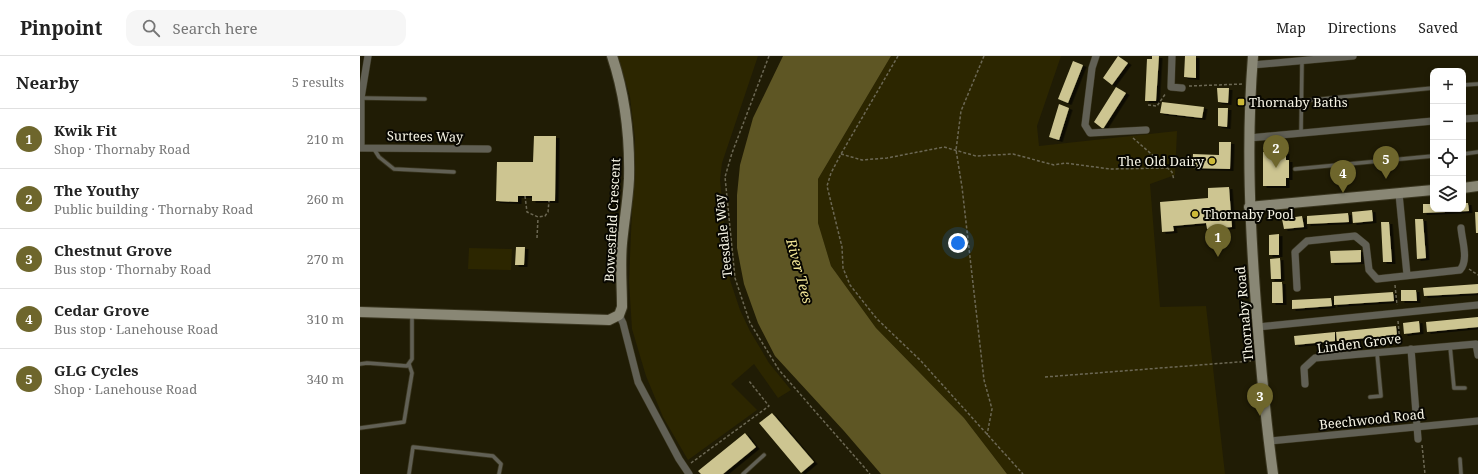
<!DOCTYPE html>
<html lang="en">
<head>
<meta charset="utf-8">
<style>
	:root { --surface:#fff; --page:#f6f6f6; --text:#222; --muted:#767676; --line:#e0e0e0; --accent:#6e662c }
	body { margin:0; font-family:"Noto Serif",serif; background:var(--page); color:var(--text) }
	.controls { position:absolute; right:12px; top:12px; display:grid; overflow:hidden; border-radius:8px; box-shadow:0 2px 6px #0003 }
	.controls button { width:36px; height:36px; display:grid; place-items:center; padding:0; border:0; border-bottom:1px solid var(--line); background:var(--surface); color:var(--text); font:20px sans-serif }
	.you { position:absolute; left:598px; top:187px; width:14px; height:14px; margin:-10px; border:3px solid #fff; border-radius:50%; background:#1a73e8; box-shadow:0 0 0 6px #1a73e833 }
	.badge { display:grid; place-items:center; width:26px; height:26px; border-radius:50%; background:var(--accent); color:#fff; font-size:13px; font-weight:700 }
	.pin { position:absolute; translate:-50% -33px; filter:drop-shadow(0 1px 2px #0008) }
	.pin::after { content:''; position:absolute; top:21px; width:14px; height:12px; background:inherit; clip-path:polygon(0 0,100% 0,50% 100%) }
	.list { margin:0; padding:0; list-style:none }
	h2 { display:flex; justify-content:space-between; align-items:center; height:52px; margin:0; padding:0 16px; font-size:17px }
	h2 small { font-size:13px; font-weight:400; color:var(--muted) }
	.list li { display:grid; grid-template-columns:26px 1fr auto; gap:12px; align-items:center; box-sizing:border-box; height:60px; padding:0 16px; border-top:1px solid var(--line) }
	.list b { display:block; font-size:15px; white-space:nowrap }
	.list p { margin:0; font-size:13px; white-space:nowrap; color:var(--muted) }
	.list em { font-size:13px; font-style:normal; color:var(--muted) }
	.icon { flex:none; width:22px; height:22px; fill:none; stroke:currentColor; stroke-width:2; stroke-linecap:round; stroke-linejoin:round }
	.map { position:relative; flex:none; width:1118px; height:418px; overflow:hidden }
	header { display:flex; align-items:center; gap:24px; box-sizing:border-box; height:56px; padding:0 20px; background:var(--surface); border-bottom:1px solid var(--line) }
	header strong { font-size:19px }
	nav { display:flex; gap:22px; margin-inline-start:auto; font-size:14px }
	.search { width:280px; height:36px; background:var(--page); display:flex; align-items:center; gap:10px; box-sizing:border-box; padding:0 14px; border-radius:12px; color:var(--muted); font-size:15px }
	main { display:flex }
	aside { flex:1; background:var(--surface) }
	.map>svg:first-child { display:block }
	.green { fill:#2c2600 }
	.water { fill:#5e5624 }
	.building { fill:#cdc591; filter:url(#shadow) }
	.lines { fill:none; stroke-linecap:round; stroke-linejoin:round }
	.lane-casing { stroke:#3a3620; stroke-width:5 }
	.street-casing { stroke:#3a3620; stroke-width:8 }
	.secondary-casing { stroke:#3a3620; stroke-width:12 }
	.path { stroke:#6c6854; stroke-width:1.5; stroke-dasharray:3 2; stroke-linecap:butt }
	.lane { stroke:#616055; stroke-width:3.5 }
	.street { stroke:#616055; stroke-width:7 }
	.secondary { stroke:#898775; stroke-width:10 }
	.poi-dot { fill:#ccb938; stroke:#080701; stroke-width:1.5 }
	.labels { text-anchor:middle; dominant-baseline:central; stroke-width:4; stroke-linejoin:round; paint-order:stroke }
	.poi-label { font-size:13px; fill:#f7f5e6; stroke:#080701; text-anchor:start }
	.street-label { font-size:13px; fill:#f7f5e6; stroke:#080701 }
	.water-label { font-size:14px; font-style:italic; fill:#f1e596; stroke:#080701 }
</style>
</head>
<body>
<header>
<strong>Pinpoint</strong>
<div class="search"><svg class="icon" aria-label="search" viewBox="0 0 24 24"><circle cx="10" cy="10" r="6"/><path d="M15 15l6 6"/></svg>Search here</div>
<nav><a>Map</a><a>Directions</a><a>Saved</a></nav>
</header>
<main>
<aside>
<h2>Nearby<small>5 results</small></h2>
<ul class="list">
<li><span class="badge">1</span><div><b>Kwik Fit</b><p>Shop · Thornaby Road</p></div><em>210 m</em></li>
<li><span class="badge">2</span><div><b>The Youthy</b><p>Public building · Thornaby Road</p></div><em>260 m</em></li>
<li><span class="badge">3</span><div><b>Chestnut Grove</b><p>Bus stop · Thornaby Road</p></div><em>270 m</em></li>
<li><span class="badge">4</span><div><b>Cedar Grove</b><p>Bus stop · Lanehouse Road</p></div><em>310 m</em></li>
<li><span class="badge">5</span><div><b>GLG Cycles</b><p>Shop · Lanehouse Road</p></div><em>340 m</em></li>
</ul>
</aside>
<div class="map">
<svg width="1118" height="418" viewBox="0 0 1118 418">
	<defs>
		<filter id="shadow"><feDropShadow dx="3.5" dy="2" stdDeviation="0" flood-color="#0009"/></filter>
	</defs>
	<rect width="100%" height="100%" fill="#201c05"/>
	<!-- green -->
	<path class="green" d="M258,0H398L362,107L360,124L370,224L380,254L390,275L409,307L431,334L418,342L394,308L371,328L397,354L328,404L303,361L286,320L272,273L269,225L275,83L270,41Z
		M531,0H701L677,70L679,90L817,75L815,119L790,128L800,251L846,250L865,418H647L604,362L516,272L471,210L458,167V123Z
		M109,192L152,193L151,214L108,213Z"/>
	<!-- water -->
	<path class="water" d="M423,0H531L458,123V167L471,210L516,272L604,362L647,418H521L484,375L415,300L398,267L384,228L377,192V139L380,109L393,62Z"/>
	<!-- building -->
	<path class="building" d="M758,0L768,7L752,29L743,22Z
		M792,0H799L796,45H785L787,3H792Z
		M825,0H836V22L824,21Z
		M713,5L723,9L708,47L698,43Z
		M756,31L766,37L743,73L734,66Z
		M857,32H869L868,47L858,46Z
		M802,46L844,51L842,62L800,57Z
		M699,48L709,52L699,84L689,81Z
		M858,52H868L867,71L858,70Z
		M174,80H196L195,145H172V140H158V146L136,145L137,106H173Z
		M859,86H871L870,113L832,112L833,98L859,99Z
		M903,96H926V104H929V122H926V130H903Z
		M869,131L872,171L847,173L846,167L813,170L814,175L802,176L800,146L848,142V132Z
		M1103,147H1108L1109,155L1063,157V148H1073V153H1103Z
		M1012,154L1013,165L993,167L992,156Z
		M1115,156H1118V177H1116Z
		M988,157L989,166L947,168V160Z
		M942,160L944,171L924,173L922,163Z
		M1055,163H1063L1066,202L1057,203Z
		M1021,166H1029L1032,206H1023Z
		M919,178V199H909V179Z
		M156,191H165L164,209H155Z
		M1001,194V206L971,207L970,195Z
		M920,202L921,223H911L910,203Z
		M912,226H922L923,247H912Z
		M1118,228V237L1064,240L1063,232Z
		M1041,234H1056L1057,245H1041Z
		M1033,236L1034,245L974,249V240Z
		M971,242L972,250L932,253V244Z
		M1118,261V271L1067,276L1066,266Z
		M1059,265L1060,276L1044,278L1043,267Z
		M1036,270L1037,279L977,285L976,276Z
		M975,276V285L935,289L934,280Z
		M412,357L454,406L441,417L399,367Z
		M385,377L396,391L363,418H341L338,415Z"/>
	<g class="lines">
		<!-- lane casing -->
		<g class="lane-casing">
			<path id="lane" d="M1103,29L1118,28
				M1,42L65,43
				M941,45L1073,32
				M941,77L942,5
				M14,93L19,101L34,113L94,116
				M1103,98L1118,96
				M935,113L1073,100
				M1090,290L1094,332H1105
				M0,308L7,307L47,310L52,303V258
				M1010,341L1021,340L1017,297
				M0,372L44,366L52,317L49,308
				M1100,403L1101,418
				M49,418L53,391L133,400L141,408L139,418
				M383,418L404,399"/>
		</g>
		<!-- street casing -->
		<g class="street-casing">
			<path id="street" d="M736,0L732,12L725,69L730,77L786,74
				M812,0L811,31L822,32
				M892,9L993,0
				M1103,63L1118,62
				M889,82L1073,65
				M0,92L128,93
				M1,92V42L8,0
				M1039,138L1047,219
				M937,232L935,196L947,185L995,180L1006,189L1009,214L1017,223L1100,214C1109,204 1102,185 1101,172
				M259,259L263,267L278,326L319,403L329,418
				M898,271L1118,249
				M1051,293L1058,383
				M945,328L944,312L955,302L1116,288L1118,299
				M909,385L1118,365"/>
		</g>
		<!-- secondary casing -->
		<g class="secondary-casing">
			<path id="secondary" d="M893,0C886,87 890,174 897,261C901,313 906,366 913,418
				M1103,132L1118,130
				M889,151L1073,134
				M0,256L249,264L259,259L262,251C262,230 260,208 262,187C264,166 268,144 269,123C270,82 265,39 252,0"/>
		</g>
		<!-- path -->
		<path class="path" d="M409,0L372,97L365,121L375,222L390,267L419,314L510,418
			M538,0L481,98L471,117L467,130L482,191L483,212L490,229L517,263L560,304L663,418
			M624,0L601,55L596,94L602,131L624,324L632,353L627,379
			M829,30L883,28
			M788,49L797,50L806,37
			M773,82L812,116L814,124
			M481,98L502,104L527,102L584,91L616,100L653,98L694,109L705,107L750,113L807,112
			M165,140L167,156L178,161L185,160L188,156L189,145
			M177,182L178,162
			M1109,213L1118,219
			M1035,229L1037,249
			M1038,265L1040,287
			M685,321L891,305
			M1062,389L1065,418
			M331,407L409,350L389,325"/>
		<!-- lane -->
		<use href="#lane" class="lane"/>
		<!-- street -->
		<use href="#street" class="street"/>
		<!-- secondary -->
		<use href="#secondary" class="secondary"/>
	</g>
	<!-- markers -->
	<g class="poi-dot">
		<rect x="877" y="42" width="8" height="8" rx="2"/>
		<circle cx="852" cy="105" r="4"/>
		<circle cx="835" cy="158" r="4"/>
	</g>
	<g class="labels">
		<!-- poi labels -->
		<g class="poi-label">
			<text x="889" y="46">Thornaby Baths</text>
			<text x="844" y="105" text-anchor="end">The Old Dairy</text>
			<text x="843" y="158">Thornaby Pool</text>
		</g>
		<!-- street labels -->
		<g class="street-label">
			<text transform="translate(65 80) rotate(1)">Surtees Way</text>
			<text transform="translate(252 164) rotate(-87)">Bowesfield Crescent</text>
			<text transform="translate(363 180) rotate(-96)">Teesdale Way</text>
			<text transform="translate(884 258) rotate(-95)">Thornaby Road</text>
			<text transform="translate(999 287) rotate(-7)">Linden Grove</text>
			<text transform="translate(1012 363) rotate(-6)">Beechwood Road</text>
		</g>
		<!-- water labels -->
		<g class="water-label">
			<text transform="translate(440 215) rotate(75)">River Tees</text>
		</g>
	</g>
</svg>
<div class="controls">
<button>+</button>
<button>−</button>
<button><svg class="icon" aria-label="locate" viewBox="0 0 24 24"><circle cx="12" cy="12" r="6"/><path d="M12 2v4M12 18v4M2 12h4M18 12h4"/></svg></button>
<button><svg class="icon" aria-label="layers" viewBox="0 0 24 24"><path d="M12 4l9 5-9 5-9-5zM3 14l9 5 9-5"/></svg></button>
</div>
<div class="you"></div>
<div class="pin badge" style="left:858px;top:201px">1</div>
<div class="pin badge" style="left:916px;top:112px">2</div>
<div class="pin badge" style="left:900px;top:360px">3</div>
<div class="pin badge" style="left:983px;top:137px">4</div>
<div class="pin badge" style="left:1026px;top:123px">5</div>
</div>
</main>
</body>
</html>
